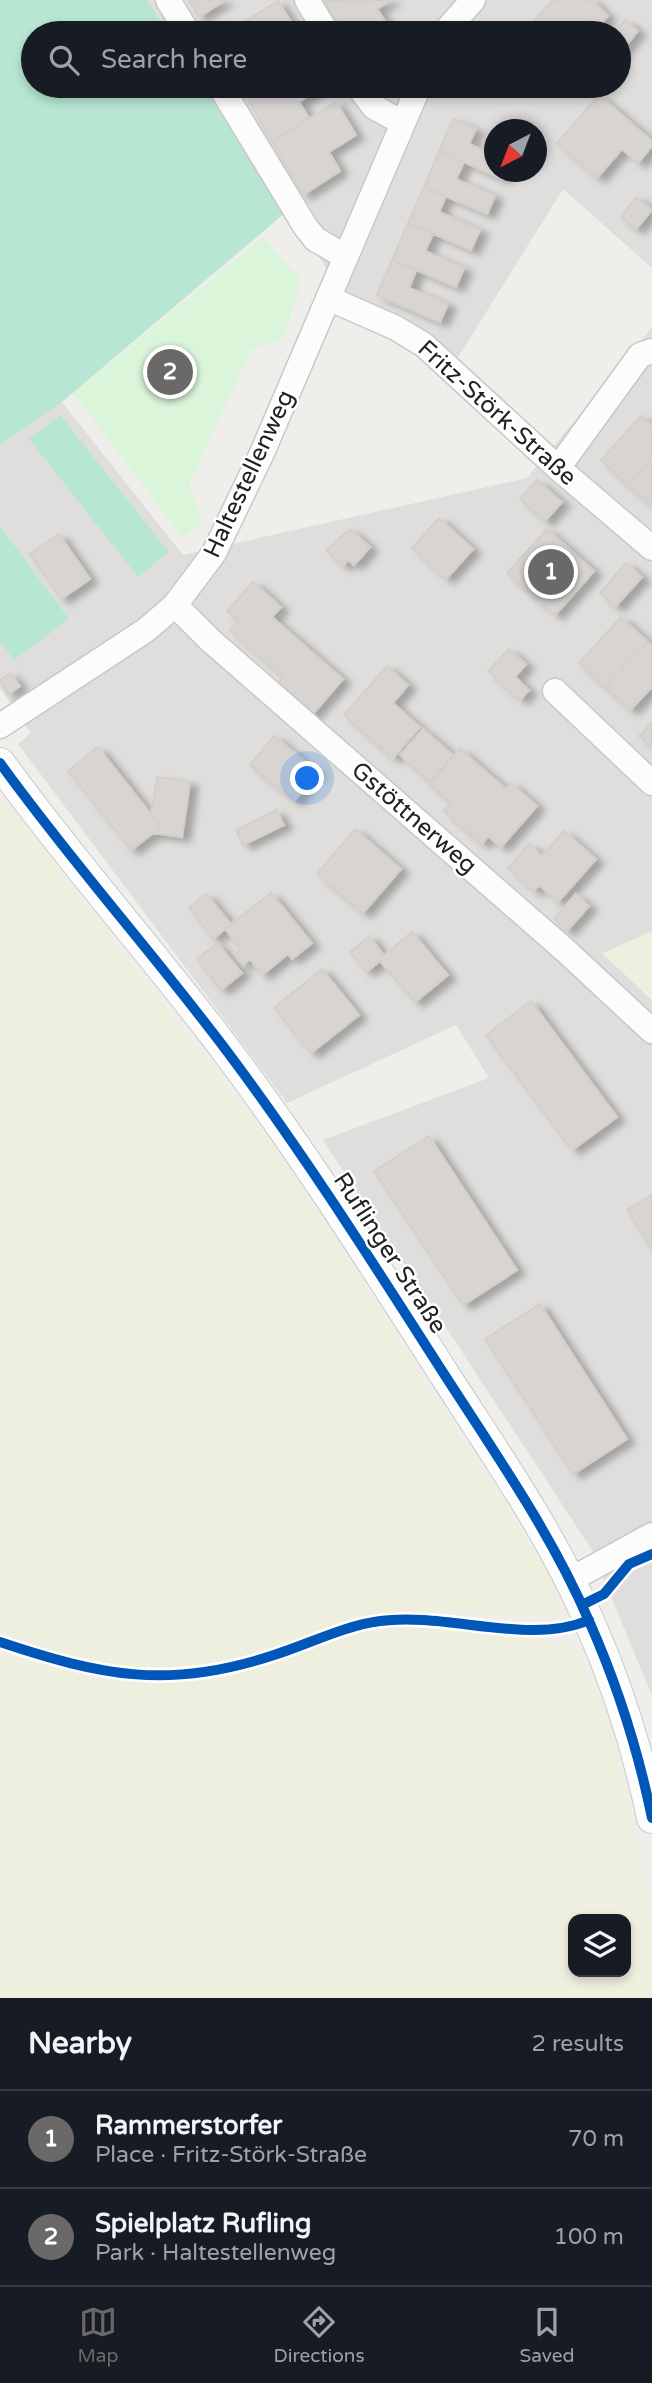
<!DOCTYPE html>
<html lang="en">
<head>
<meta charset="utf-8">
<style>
	:root { --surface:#171b24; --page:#20242c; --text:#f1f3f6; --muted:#9ea1a6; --line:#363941; --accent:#6a6968 }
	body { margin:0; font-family:"Varela Round",sans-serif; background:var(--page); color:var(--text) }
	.controls { position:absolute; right:21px; bottom:21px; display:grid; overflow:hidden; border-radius:14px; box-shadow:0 4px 10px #0003 }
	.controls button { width:63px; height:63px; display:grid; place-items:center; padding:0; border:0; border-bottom:2px solid var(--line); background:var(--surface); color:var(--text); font:35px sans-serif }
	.compass { position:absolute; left:484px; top:119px; width:63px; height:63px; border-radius:50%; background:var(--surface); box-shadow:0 4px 10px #0003; rotate:222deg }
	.you { position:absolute; left:308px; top:779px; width:24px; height:24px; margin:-18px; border:5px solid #fff; border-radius:50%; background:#1a73e8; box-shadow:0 0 0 10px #1a73e833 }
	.badge { display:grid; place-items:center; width:46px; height:46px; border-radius:50%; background:var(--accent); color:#fff; font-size:23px; font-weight:700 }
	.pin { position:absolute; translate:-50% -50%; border:4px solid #fff; box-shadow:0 2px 7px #0006 }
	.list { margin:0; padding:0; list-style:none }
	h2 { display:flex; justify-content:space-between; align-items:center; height:91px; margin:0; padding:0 28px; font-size:30px }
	h2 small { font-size:23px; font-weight:400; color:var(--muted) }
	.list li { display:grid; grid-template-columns:46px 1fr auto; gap:21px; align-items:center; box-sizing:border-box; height:98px; padding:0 28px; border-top:2px solid var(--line) }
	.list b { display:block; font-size:26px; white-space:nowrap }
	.list p { margin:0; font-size:23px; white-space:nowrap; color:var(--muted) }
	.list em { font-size:23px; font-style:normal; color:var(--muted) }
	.icon { flex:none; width:38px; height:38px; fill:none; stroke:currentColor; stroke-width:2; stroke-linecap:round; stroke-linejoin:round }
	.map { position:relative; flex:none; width:652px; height:1998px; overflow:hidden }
	.search { position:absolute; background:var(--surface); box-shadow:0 4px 10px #0003; left:21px; right:21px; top:21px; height:77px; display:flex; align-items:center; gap:18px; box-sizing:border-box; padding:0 24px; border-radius:38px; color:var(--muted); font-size:26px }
	.sheet { height:287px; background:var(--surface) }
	nav { display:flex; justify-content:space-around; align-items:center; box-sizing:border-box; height:98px; border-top:2px solid var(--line); background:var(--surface); font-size:19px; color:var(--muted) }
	nav a { display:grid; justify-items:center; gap:4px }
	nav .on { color:var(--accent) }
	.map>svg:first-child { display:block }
	.residential { fill:#dfdedc; fill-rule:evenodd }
	.farmland { fill:#efefdf; fill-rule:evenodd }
	.park { fill:#daf5da }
	.pitch { fill:#b7e6d2 }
	.building { fill:#d7d4d2; stroke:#d3d0cc; stroke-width:2; filter:url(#shadow) }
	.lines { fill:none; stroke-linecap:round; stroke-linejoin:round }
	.minor-casing { stroke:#c9c8c7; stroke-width:27 }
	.tertiary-casing { stroke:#c9c8c7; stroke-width:32 }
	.minor { stroke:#fdfcfc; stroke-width:24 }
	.tertiary { stroke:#fdfcfc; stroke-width:30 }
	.cycleway-casing { stroke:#fff; stroke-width:15 }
	.cycleway { stroke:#0057b8; stroke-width:10 }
	.labels { text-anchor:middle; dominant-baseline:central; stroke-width:5; stroke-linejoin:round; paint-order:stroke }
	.street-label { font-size:24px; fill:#222; stroke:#fff }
</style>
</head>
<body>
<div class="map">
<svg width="652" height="1998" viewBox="0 0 652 1998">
	<defs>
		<filter id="shadow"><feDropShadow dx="8" dy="4.5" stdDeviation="3.5" flood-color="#0004"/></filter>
	</defs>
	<rect width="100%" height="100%" fill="#f0eeeb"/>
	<!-- residential -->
	<path class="residential" d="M147,0H652V268L563,189L457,359L339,287L203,86H619V33H169ZM494,130H536V172H494Z
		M652,327V931L603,954L652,1000V1696L592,1550L323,1140L489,1078L456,1025L287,1103L18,744L31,733L0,688V445L62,402L183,555L527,478Z"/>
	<!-- farmland -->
	<path class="farmland" d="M0,792L284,1160L552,1578L559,1617L401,1610L230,1660L143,1670L81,1661L0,1633Z
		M652,931V1000L603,953Z
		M436,1626L541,1640L575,1649L612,1722L652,1919V1998H0V1653L80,1675L143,1684L255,1669L356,1633ZM573,1919H626V1972H573Z"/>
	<!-- park -->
	<path class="park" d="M263,237L301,280L283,339L251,350L189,485L203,521L183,538L73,393Z"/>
	<!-- pitch -->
	<path class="pitch" d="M0,0H147L169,33H33V86H203L286,212L62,402L0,445Z
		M60,415L169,552L138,577L29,439Z
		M0,526L69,619L14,660L0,641Z"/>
	<!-- building -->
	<path class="building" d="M189,0H225L199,17Z
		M392,0L377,9L393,33H344L324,1Z
		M553,0H592L608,16L592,33H535L528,27Z
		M278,1L298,33H227Z
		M625,20L638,31L619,54V33H614Z
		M254,86H324L299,102L309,118L272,142L244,92Z
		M599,95L652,141V146L638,163L622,149L597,178L557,143Z
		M336,102L356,135L329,152L340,171L303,195L272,142Z
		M453,119L476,129L469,144L494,155V172H505L502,179L439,151Z
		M439,151L464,162L456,179L495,196L487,214L424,187Z
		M424,187L446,196L439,212L480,230L471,250L408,223Z
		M636,197L652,210L636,229L621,217Z
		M408,223L433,234L425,251L464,268L456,287L392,260Z
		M392,260L416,271L409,288L448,304L440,322L377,295Z
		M641,416L652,426V459L628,485L601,460Z
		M652,459V506L628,485Z
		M537,480L562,502L545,521L520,499Z
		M439,518L473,549L446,579L412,548Z
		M350,529L370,547L354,565L348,560L343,566L326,550Z
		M547,529L594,571L555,615L507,573Z
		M59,534L90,579L61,599L30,554Z
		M626,563L642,577L615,607L600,593Z
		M253,582L281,607L272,617L343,679L311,716L276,685L283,677L230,630L238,620L227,611Z
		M621,617L648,642L605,687L579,663Z
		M648,642L652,646V687L630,710L605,687Z
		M509,649L526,664L515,677L529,690L520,700L488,671Z
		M387,666L408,685L393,703L420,727L393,758L344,715Z
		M10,673L20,686L8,695L0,680Z
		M652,722V748L639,736Z
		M423,729L453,755L430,782L400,755Z
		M274,736L318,772L294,801L250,765Z
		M98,747L161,827L131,850L68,771Z
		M460,749L506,789L511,783L537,806L501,847L488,836L482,844L444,811L451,803L429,784Z
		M157,777L190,782L182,837L154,833L161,827L151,814Z
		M276,810L284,825L243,845L236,830Z
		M355,829L401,869L363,913L317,874Z
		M564,831L596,859L558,902L539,885L534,891L508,868L529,844L542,856Z
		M271,893L312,943L292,959L288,954L262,975L250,959L243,965L235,954L241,949L225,929Z
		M206,894L231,924L213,939L189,908Z
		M576,894L589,906L567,931L554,919Z
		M412,932L448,975L415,1002L380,961L366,972L350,952L369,936L384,955Z
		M217,943L242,973L221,990L197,959Z
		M322,969L359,1015L311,1053L274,1008Z
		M531,1001L617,1117L572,1150L486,1035Z
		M429,1136L517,1270L463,1305L374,1171Z
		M652,1195V1250L627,1210Z
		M540,1304L627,1439L573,1474L485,1339Z"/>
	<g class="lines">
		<!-- minor casing -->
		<g class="minor-casing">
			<path id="minor" d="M168,0L188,33
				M307,0L327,33
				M444,33L473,0
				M220,86L305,226L315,239L346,257
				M358,86L374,107L403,123
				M328,298L396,328L424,345L558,468L652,548
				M558,468L640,355L652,351
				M175,605L210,640L566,951L652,1031
				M555,691L652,783
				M0,726L146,630L175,605L214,553L262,453L419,86
				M570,1580L652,1535"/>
		</g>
		<!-- tertiary casing -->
		<g class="tertiary-casing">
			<path id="tertiary" d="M0,763C72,863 155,955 229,1054C307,1158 376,1268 446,1377C497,1456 552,1535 589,1621C617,1684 638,1750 652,1818"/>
		</g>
		<!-- minor -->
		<use href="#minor" class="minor"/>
		<!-- tertiary -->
		<use href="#tertiary" class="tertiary"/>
		<!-- cycleway casing -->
		<g class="cycleway-casing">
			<path id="cycleway" d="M0,763C72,863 155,955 229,1054C307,1158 376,1268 446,1377C497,1456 552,1535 589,1621C617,1684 638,1750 652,1818
				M582,1605L604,1594L629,1564L652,1554
				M0,1642C102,1676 169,1690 274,1655C309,1644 343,1626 380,1621C446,1612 530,1646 589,1620"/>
		</g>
		<!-- cycleway -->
		<use href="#cycleway" class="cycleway"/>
	</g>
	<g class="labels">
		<!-- street labels -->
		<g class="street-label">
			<text transform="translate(497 413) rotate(42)">Fritz-Störk-Straße</text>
			<text transform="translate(249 474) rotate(-65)">Haltestellenweg</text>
			<text transform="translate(414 818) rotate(41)">Gstöttnerweg</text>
			<text transform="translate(390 1253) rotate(57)">Ruflinger Straße</text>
		</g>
	</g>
</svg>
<div class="controls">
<button><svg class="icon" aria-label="layers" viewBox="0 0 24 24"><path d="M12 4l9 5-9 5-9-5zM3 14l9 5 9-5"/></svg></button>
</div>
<svg class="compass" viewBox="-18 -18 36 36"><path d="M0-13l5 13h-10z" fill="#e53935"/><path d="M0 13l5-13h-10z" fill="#9ea1a6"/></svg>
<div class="you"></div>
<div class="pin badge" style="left:551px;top:572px">1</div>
<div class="pin badge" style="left:170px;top:372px">2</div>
<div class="search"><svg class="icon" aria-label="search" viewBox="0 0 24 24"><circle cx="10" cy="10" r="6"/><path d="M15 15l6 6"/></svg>Search here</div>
</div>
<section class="sheet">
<h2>Nearby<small>2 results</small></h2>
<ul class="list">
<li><span class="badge">1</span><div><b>Rammerstorfer</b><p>Place · Fritz-Störk-Straße</p></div><em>70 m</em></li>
<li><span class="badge">2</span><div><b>Spielplatz Rufling</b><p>Park · Haltestellenweg</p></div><em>100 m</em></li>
</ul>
</section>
<nav>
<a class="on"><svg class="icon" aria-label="map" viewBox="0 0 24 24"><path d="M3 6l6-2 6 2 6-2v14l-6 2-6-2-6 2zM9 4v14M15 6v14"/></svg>Map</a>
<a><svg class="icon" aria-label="directions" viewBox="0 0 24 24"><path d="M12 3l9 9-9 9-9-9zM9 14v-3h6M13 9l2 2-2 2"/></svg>Directions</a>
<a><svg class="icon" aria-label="saved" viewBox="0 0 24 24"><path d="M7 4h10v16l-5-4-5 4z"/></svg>Saved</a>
</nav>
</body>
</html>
